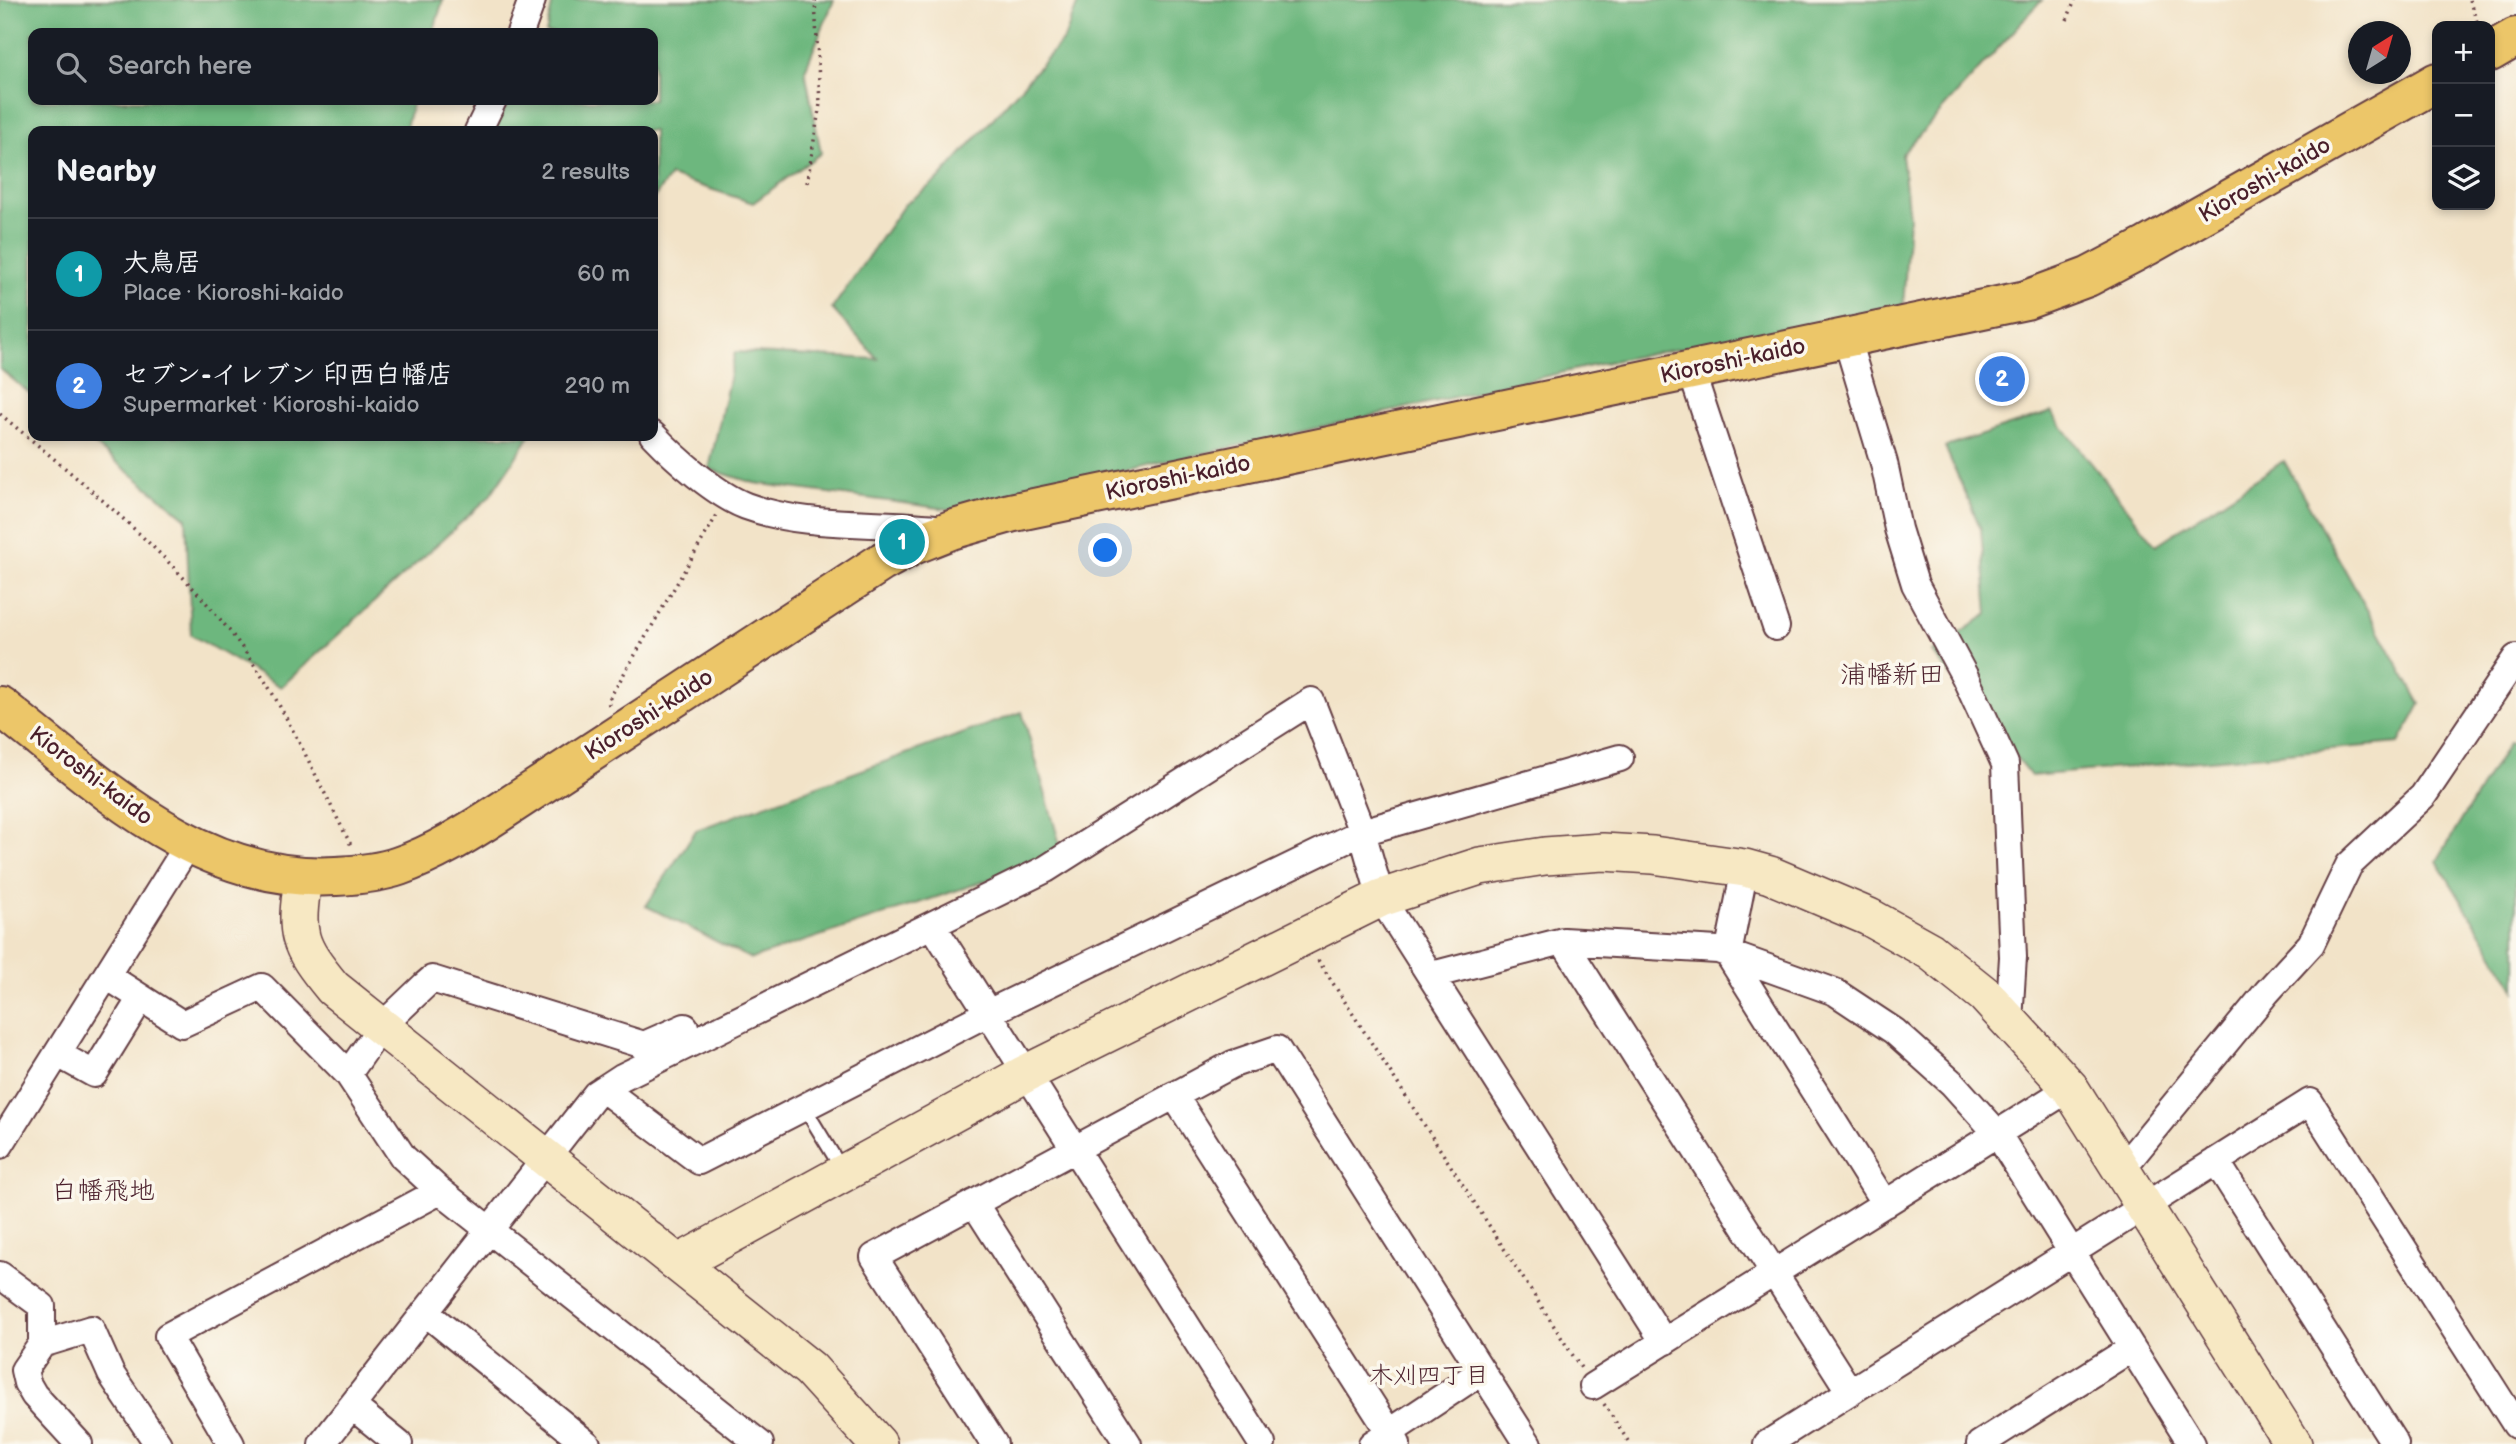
<!DOCTYPE html>
<html lang="en">
<head>
<meta charset="utf-8">
<style>
	:root { --surface:#171b24; --page:#20242c; --text:#f1f3f6; --muted:#9ea1a6; --line:#363941; --accent:#db2777 }
	body { margin:0; font-family:"Balsamiq Sans","Klee One",sans-serif; background:var(--page); color:var(--text) }
	.controls { position:absolute; right:21px; top:21px; display:grid; overflow:hidden; border-radius:14px; box-shadow:0 4px 10px #0003 }
	.controls button { width:63px; height:63px; display:grid; place-items:center; padding:0; border:0; border-bottom:2px solid var(--line); background:var(--surface); color:var(--text); font:35px sans-serif }
	.compass { position:absolute; left:2348px; top:21px; width:63px; height:63px; border-radius:50%; background:var(--surface); box-shadow:0 4px 10px #0003; rotate:37deg }
	.you { position:absolute; left:1106px; top:551px; width:24px; height:24px; margin:-18px; border:5px solid #fff; border-radius:50%; background:#1a73e8; box-shadow:0 0 0 10px #1a73e833 }
	.badge { display:grid; place-items:center; width:46px; height:46px; border-radius:50%; background:var(--accent); color:#fff; font-size:23px; font-weight:700 }
	.pin { position:absolute; translate:-50% -50%; border:4px solid #fff; box-shadow:0 2px 7px #0006 }
	.list { margin:0; padding:0; list-style:none }
	h2 { display:flex; justify-content:space-between; align-items:center; height:91px; margin:0; padding:0 28px; font-size:30px }
	h2 small { font-size:23px; font-weight:400; color:var(--muted) }
	.list li { display:grid; grid-template-columns:46px 1fr auto; gap:21px; align-items:center; box-sizing:border-box; height:112px; padding:0 28px; border-top:2px solid var(--line) }
	.list b { display:block; font-size:26px; white-space:nowrap }
	.list p { margin:0; font-size:23px; white-space:nowrap; color:var(--muted) }
	.list em { font-size:23px; font-style:normal; color:var(--muted) }
	.icon { flex:none; width:38px; height:38px; fill:none; stroke:currentColor; stroke-width:2; stroke-linecap:round; stroke-linejoin:round }
	.map { position:relative; flex:none; width:2516px; height:1444px; overflow:hidden }
	.search { position:absolute; background:var(--surface); box-shadow:0 4px 10px #0003; left:28px; top:28px; width:630px; height:77px; display:flex; align-items:center; gap:18px; box-sizing:border-box; padding:0 24px; border-radius:14px; color:var(--muted); font-size:26px }
	.panel { position:absolute; background:var(--surface); box-shadow:0 4px 10px #0003; left:28px; top:126px; width:630px; height:315px; border-radius:14px }
	.map>svg:first-child { display:block }
	.forest { fill:#6db77e; stroke:#5c6b54; stroke-width:2 }
	.lines { fill:none; stroke-linecap:round; stroke-linejoin:round }
	.lane-casing { stroke:#633c43; stroke-width:16 }
	.street-casing { stroke:#633c43; stroke-width:30 }
	.secondary-casing { stroke:#633c43; stroke-width:40 }
	.primary-casing { stroke:#633c43; stroke-width:42 }
	.path { stroke:#633c43; stroke-width:3.5; stroke-dasharray:2 5; stroke-linecap:butt }
	.lane { stroke:#fff; stroke-width:12 }
	.street { stroke:#fff; stroke-width:26 }
	.secondary { stroke:#f7e8c3; stroke-width:37 }
	.primary { stroke:#ecc669; stroke-width:38 }
	.labels { text-anchor:middle; dominant-baseline:central; stroke-width:7; stroke-linejoin:round; paint-order:stroke }
	.street-label { font-size:23px; fill:#4a1f2b; stroke:#fbf7ec }
	.neighbourhood-label { font-size:24px; fill:#4a1f2b; stroke:#fbf7ec }
	.quarter-label { font-size:26px; fill:#4a1f2b; stroke:#fbf7ec }
</style>
</head>
<body>
<div class="map">
<svg width="2516" height="1444" viewBox="0 0 2516 1444">
	<rect width="100%" height="100%" fill="#fbf7ec"/>
	<filter id="ink" filterUnits="userSpaceOnUse"><feTurbulence type="fractalNoise" baseFrequency=".0143" numOctaves="2"/><feDisplacementMap in="SourceGraphic" scale="14" xChannelSelector="R" yChannelSelector="G"/><feConvolveMatrix kernelMatrix="1 2 1 2 8 2 1 2 1" color-interpolation-filters="sRGB"/></filter>
	<filter id="wash" filterUnits="userSpaceOnUse"><feTurbulence type="fractalNoise" baseFrequency=".00686" numOctaves="4" result="noise"/><feDisplacementMap in="SourceGraphic" scale="28" xChannelSelector="R" yChannelSelector="G"/><feGaussianBlur stdDeviation="1.57" result="paint"/><feColorMatrix in="noise" values="0 0 0 0 0 0 0 0 0 0 0 0 0 0 0 0 0 1.4 0 .05"/><feComposite in="paint" operator="in"/></filter>
	<g filter="url(#wash)">
		<rect width="100%" height="100%" fill="#f2e3c8"/>
		<!-- forest -->
		<path class="forest" d="M0,0H443L433,33H33V100H413L405,131H33V396L0,369Z
			M553,0H834L805,70L821,153L753,203L670,176L653,199V131H492L510,100H653V33H546Z
			M1079,0H2042L1902,154L1909,217L1903,309L1622,359L954,510L754,483L709,469L735,352L878,359L832,309L904,205L939,179L1064,39Z
			M2051,412L2156,545L2284,461L2420,704L2399,743L2031,776L1932,652L1988,614L1981,529L1945,447Z
			M84,436H530L489,497L281,687L191,635L186,518Z
			M1022,712L1063,855L751,959L646,906L696,830Z
			M2509,742L2516,744V990L2437,861Z"/>
	</g>
	<g filter="url(#ink)">
		<g class="lines">
			<!-- lane casing -->
			<g class="lane-casing">
				<path id="lane" d="M804,1107L843,1171"/>
			</g>
			<!-- street casing -->
			<g class="street-casing">
				<path id="street" d="M520,33L532,0
					M478,131L493,100
					M1846,337L1884,463L1898,529L1915,584L1965,677L2005,764L2013,957L2009,1021
					M1691,370L1776,627
					M653,435C675,458 715,494 746,506C808,529 878,520 943,529
					M1745,868L1728,954L1885,1204
					M933,926L1262,1444
					M1563,941L1850,1392
					M1432,975L1563,941L1718,950L1835,992L1894,1031L1952,1083L1997,1133L2192,1444
					M107,976L182,1024L262,987L348,1074
					M58,1054L94,1074L141,998
					M603,1089L699,1161L988,1013L1362,832L1620,758
					M1174,1095L1397,1444
					M0,1145L188,845
					M2216,1161L2395,1444
					M2120,1171L2267,992L2311,944L2349,865L2423,796L2516,658
					M440,1191L760,1444
					M974,1203L1128,1444
					M0,1275L42,1306V1344L24,1370L27,1383L34,1395L79,1444
					M425,1312L587,1444
					M42,1344L91,1329L111,1374L158,1444
					M1593,1386L2070,1088
					M352,1406L399,1444
					M231,1444L168,1336L440,1191L403,1157L348,1074L381,1027L425,985L432,979L644,1045L685,1027
					M322,1444L596,1094L622,1077L1046,869L1311,701L1362,832L1381,898L1664,1342
					M994,1444L874,1257L1233,1064L1277,1049L1528,1444
					M1372,1444L1482,1371
					M1767,1444L2310,1102L2516,1425
					M1980,1444L2132,1348"/>
			</g>
			<!-- secondary casing -->
			<g class="secondary-casing">
				<path id="secondary" d="M303,878C295,935 296,943 333,988L810,1369L878,1444
					M679,1263L1025,1074L1381,898L1480,866L1545,856L1603,852L1653,855L1745,868L1770,875L1869,917L1930,951L1985,995L2070,1088L2293,1444"/>
			</g>
			<!-- primary casing -->
			<g class="primary-casing">
				<path id="primary" d="M2490,52L2516,37
					M0,706C101,785 199,884 336,876C357,875 379,873 399,866C434,854 466,834 497,814L882,562L913,545L951,530L1010,513L2026,300L2088,277L2147,246L2437,82"/>
			</g>
			<!-- path -->
			<path class="path" d="M2469,0L2478,24
				M2067,20L2075,0
				M807,183L820,104L815,0
				M0,414C100,497 207,582 274,696C302,745 326,797 352,847
				M609,705L608,701L717,515
				M1318,960L1581,1368
				M1604,1404L1630,1444"/>
			<!-- lane -->
			<use href="#lane" class="lane"/>
			<!-- street -->
			<use href="#street" class="street"/>
			<!-- secondary -->
			<use href="#secondary" class="secondary"/>
			<!-- primary -->
			<use href="#primary" class="primary"/>
		</g>
	</g>
	<g class="labels">
		<!-- street labels -->
		<g class="street-label">
			<text transform="translate(2265 180) rotate(-30)">Kioroshi-kaido</text>
			<text transform="translate(1733 361) rotate(-12)">Kioroshi-kaido</text>
			<text transform="translate(1178 478) rotate(-12)">Kioroshi-kaido</text>
			<text transform="translate(649 715) rotate(-33)">Kioroshi-kaido</text>
			<text transform="translate(91 776) rotate(37)">Kioroshi-kaido</text>
		</g>
		<!-- neighbourhood labels -->
		<g class="neighbourhood-label">
			<text x="1429" y="1375">木刈四丁目</text>
		</g>
		<!-- quarter labels -->
		<g class="quarter-label">
			<text x="1892" y="675">浦幡新田</text>
			<text x="103" y="1191">白幡飛地</text>
		</g>
	</g>
</svg>
<div class="controls">
<button>+</button>
<button>−</button>
<button><svg class="icon" aria-label="layers" viewBox="0 0 24 24"><path d="M12 4l9 5-9 5-9-5zM3 14l9 5 9-5"/></svg></button>
</div>
<svg class="compass" viewBox="-18 -18 36 36"><path d="M0-13l5 13h-10z" fill="#e53935"/><path d="M0 13l5-13h-10z" fill="#9ea1a6"/></svg>
<div class="you"></div>
<div class="pin badge" style="left:902px;top:542px;background:#0f9aa8">1</div>
<div class="pin badge" style="left:2002px;top:379px;background:#3f7fe0">2</div>
<div class="search"><svg class="icon" aria-label="search" viewBox="0 0 24 24"><circle cx="10" cy="10" r="6"/><path d="M15 15l6 6"/></svg>Search here</div>
<section class="panel">
<h2>Nearby<small>2 results</small></h2>
<ul class="list">
<li><span class="badge" style="background:#0f9aa8">1</span><div><b>大鳥居</b><p>Place · Kioroshi-kaido</p></div><em>60 m</em></li>
<li><span class="badge" style="background:#3f7fe0">2</span><div><b>セブン-イレブン 印西白幡店</b><p>Supermarket · Kioroshi-kaido</p></div><em>290 m</em></li>
</ul>
</section>
</div>
</body>
</html>
